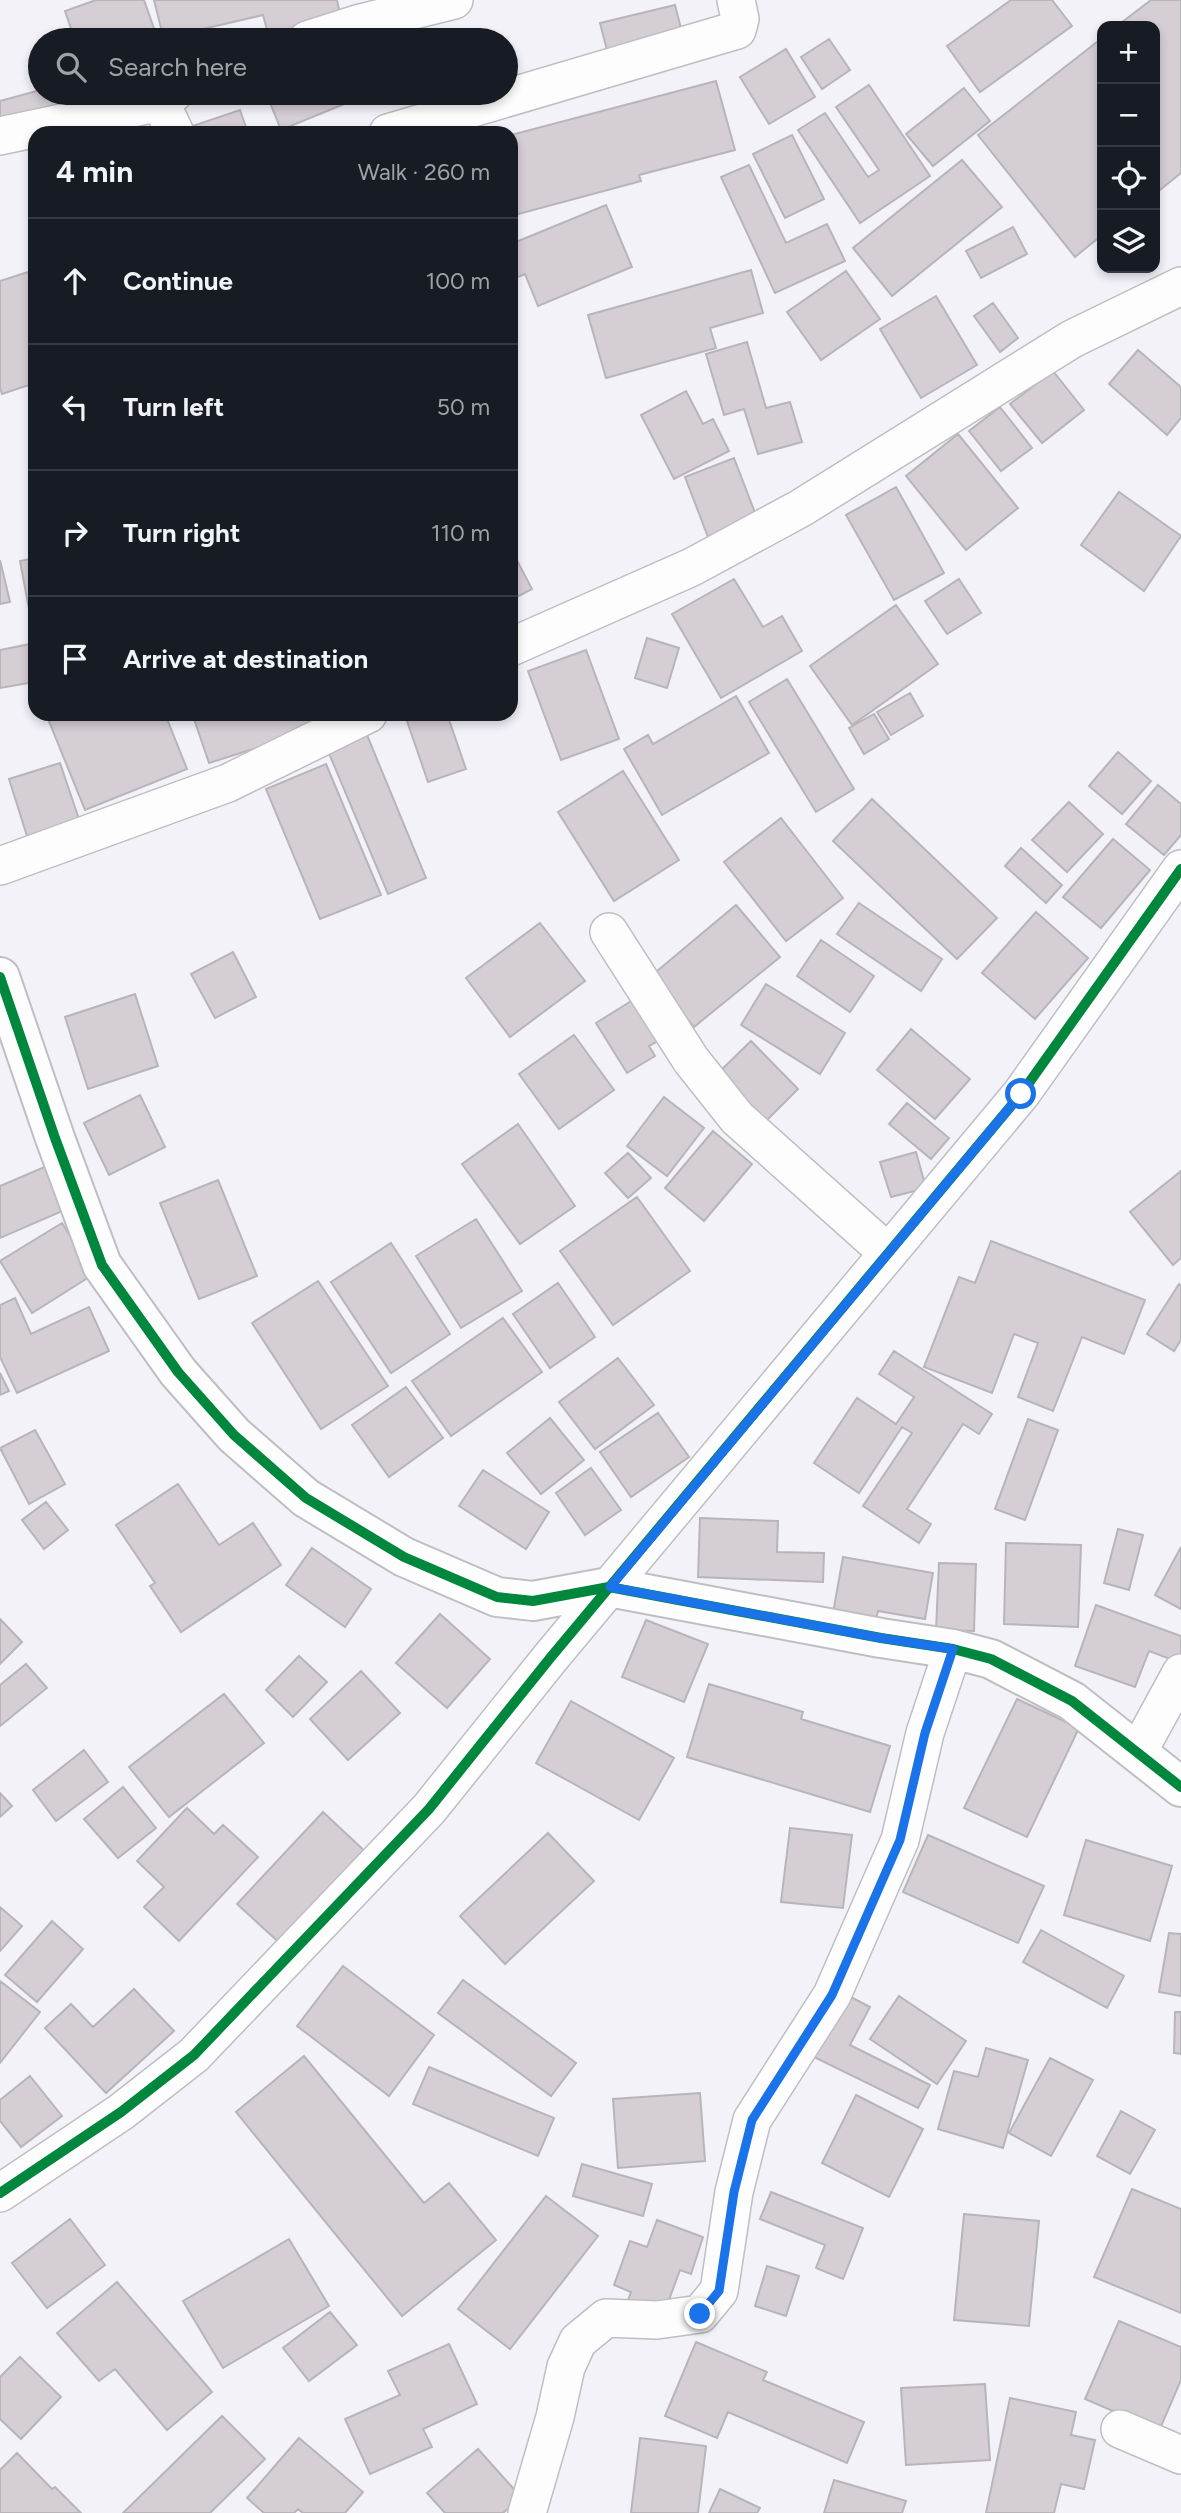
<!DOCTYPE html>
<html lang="en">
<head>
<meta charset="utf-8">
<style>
	:root { --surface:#171b24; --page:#242831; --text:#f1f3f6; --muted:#9ea1a6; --line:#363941 }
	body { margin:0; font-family:Figtree,sans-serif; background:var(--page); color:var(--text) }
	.controls { position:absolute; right:21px; top:21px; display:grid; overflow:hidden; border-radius:14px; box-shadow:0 4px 10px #0003 }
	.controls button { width:63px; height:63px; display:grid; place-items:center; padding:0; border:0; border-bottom:2px solid var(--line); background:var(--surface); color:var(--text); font:35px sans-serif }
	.stop { position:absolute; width:21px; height:21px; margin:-16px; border:5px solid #1a73e8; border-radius:50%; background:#fff }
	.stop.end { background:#1a73e8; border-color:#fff; box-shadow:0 2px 7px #0008 }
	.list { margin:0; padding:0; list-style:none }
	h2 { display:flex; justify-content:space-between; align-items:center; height:91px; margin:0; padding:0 28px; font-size:30px }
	h2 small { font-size:23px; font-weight:400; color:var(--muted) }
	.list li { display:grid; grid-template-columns:46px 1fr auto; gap:21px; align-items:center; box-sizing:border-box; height:126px; padding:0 28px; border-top:2px solid var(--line) }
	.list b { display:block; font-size:26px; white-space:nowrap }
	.list em { font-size:23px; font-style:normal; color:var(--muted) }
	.icon { flex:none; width:38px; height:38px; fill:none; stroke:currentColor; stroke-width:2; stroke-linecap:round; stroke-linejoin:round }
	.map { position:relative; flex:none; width:1181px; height:2513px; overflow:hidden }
	.search { position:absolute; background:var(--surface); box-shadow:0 4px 10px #0003; left:28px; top:28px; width:490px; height:77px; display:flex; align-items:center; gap:18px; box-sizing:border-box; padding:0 24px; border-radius:38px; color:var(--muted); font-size:26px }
	.panel { position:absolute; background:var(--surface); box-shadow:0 4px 10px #0003; left:28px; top:126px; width:490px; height:595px; border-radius:21px }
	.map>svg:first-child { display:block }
	.building { fill:#d5ced5; stroke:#b8b5ba; stroke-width:2 }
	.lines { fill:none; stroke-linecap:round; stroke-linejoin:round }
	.street-casing { stroke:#bebec3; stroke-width:40 }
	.secondary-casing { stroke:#bebec3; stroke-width:42 }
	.street { stroke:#fdfdfe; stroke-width:37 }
	.secondary { stroke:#fdfdfe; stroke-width:38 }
	.cycleway-casing { stroke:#fff; stroke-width:15 }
	.cycleway { stroke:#00873e; stroke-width:10 }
	.route { stroke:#1a73e8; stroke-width:9 }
</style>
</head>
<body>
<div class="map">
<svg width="1181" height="2513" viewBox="0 0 1181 2513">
	<rect width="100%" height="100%" fill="#f3f2f9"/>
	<!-- building -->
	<path class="building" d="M96,0H144L158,40H75L65,11Z
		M154,0H337L341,19L269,37L263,15L203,29L206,40H164Z
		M1011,0H1052L1072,26L980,92L947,46Z
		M1151,0H1181V173L1155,194V26H1117Z
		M675,5L684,40L609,58L600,23Z
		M415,18L424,40H360Z
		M1102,38V235L1075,257L978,135Z
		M829,39L850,70L822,89L801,57Z
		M786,49L815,97L769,124L740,77Z
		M716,81L735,150L639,175L641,181L511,216V135Z
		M869,85L930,176L860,223L798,130L825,113L868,177L879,170L836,107Z
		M964,88L990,121L933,166L906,134Z
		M40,90V93H58L64,113L4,130L0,116V101Z
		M266,93H371L281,130Z
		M240,110L248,133H195L193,126Z
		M792,135L824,199L785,218L753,154Z
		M962,160L1002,207L892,296L853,248Z
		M749,165L786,243L827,224L845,261L775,293L721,177Z
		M606,205L632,267L538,306L525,274L511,280V244Z
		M1013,227L1027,254L981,278L966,251Z
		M751,270L763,313L710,328L716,348L606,378L588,315Z
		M846,271L880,319L821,360L787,312Z
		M28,272L35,292V383L2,394L0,388V281Z
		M936,296L977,365L921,398L880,329Z
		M993,303L1018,338L1000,352L974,316Z
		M747,342L766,408L790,402L802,442L758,454L744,409L724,415L706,354Z
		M1138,350L1181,387V418L1167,435L1109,384Z
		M1053,371L1084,410L1042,443L1010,404Z
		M686,391L703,424L713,419L729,451L674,479L641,415Z
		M1000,407L1032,448L1001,471L969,431Z
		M958,434L1018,508L966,550L906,476Z
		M734,458L757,518L708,537L685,477Z
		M896,487L944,573L894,600L846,515Z
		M1119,492L1181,536L1144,591L1081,545Z
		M511,549L532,589L511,600Z
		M35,558V641L20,561Z
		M0,560L10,602L0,604Z
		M734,579L763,627L782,616L802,651L721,698L672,614Z
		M959,579L981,613L947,634L925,601Z
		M896,605L938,664L852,725L810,666Z
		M647,638L679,648L667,688L635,678Z
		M35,643V682L0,688V650Z
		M586,650L619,739L561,760L528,671Z
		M787,679L854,789L816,812L749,702Z
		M910,693L923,716L891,735L877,712Z
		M736,696L769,753L662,815L624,749L648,735L653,744Z
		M46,714H165L187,769L85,810Z
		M210,714H307L313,730L209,763L194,719Z
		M426,714H447L466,769L428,782L407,721Z
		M874,714L889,739L864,754L849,728Z
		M367,735L426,878L388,894L328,751Z
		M1118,752L1151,781L1122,814L1089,786Z
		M60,763L79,819L27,836L9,779Z
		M326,764L381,895L320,919L266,789Z
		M623,771L679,860L614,901L558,812Z
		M1158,785L1181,804V835L1164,855L1126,824Z
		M872,799L997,918L957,959L833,841Z
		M1069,802L1103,834L1067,872L1032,840Z
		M781,818L843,898L786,941L724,862Z
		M1113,839L1150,870L1101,928L1063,897Z
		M1021,848L1062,885L1046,903L1005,866Z
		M859,903L942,959L921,991L837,934Z
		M736,905L780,957L694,1027L651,976Z
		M1036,912L1088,958L1035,1019L982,973Z
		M540,923L585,981L510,1037L466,978Z
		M821,940L874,976L850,1012L797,976Z
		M233,952L256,997L215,1018L191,974Z
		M766,984L845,1033L820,1074L741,1025Z
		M135,994L158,1066L88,1089L65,1017Z
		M636,998L662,1039L649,1046L655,1056L627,1073L596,1023Z
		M911,1029L970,1079L935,1119L877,1070Z
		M574,1035L614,1090L559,1129L519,1074Z
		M751,1041L798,1089L761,1126L713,1078Z
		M140,1095L165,1147L109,1175L84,1123Z
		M664,1097L704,1128L667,1176L627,1146Z
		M907,1103L949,1138L931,1159L889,1124Z
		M518,1124L575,1206L520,1244L462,1164Z
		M713,1131L752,1164L704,1221L665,1188Z
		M916,1152L926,1188L891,1197L880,1162Z
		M628,1153L651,1178L628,1198L605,1173Z
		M49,1165L67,1209L0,1238V1186Z
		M1181,1171V1258L1173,1265L1130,1212Z
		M218,1180L257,1276L199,1299L160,1203Z
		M637,1197L690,1271L613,1325L560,1251Z
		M476,1219L522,1291L461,1328L416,1256Z
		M62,1223L94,1274L32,1313L0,1261Z
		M991,1241L1145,1300L1124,1354L1082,1337L1053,1411L1018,1397L1038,1343L1014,1334L992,1393L924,1367L959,1277L975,1283Z
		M391,1243L450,1334L391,1373L331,1282Z
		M318,1281L388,1386L321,1429L252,1323Z
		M558,1283L595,1337L550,1368L513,1314Z
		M1179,1284L1181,1286V1340L1174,1351L1147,1334Z
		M15,1298L31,1334L89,1307L109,1351L17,1393L0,1357V1305Z
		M503,1318L542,1372L451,1436L412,1381Z
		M894,1351L992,1414L979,1434L963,1424L907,1509L931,1524L919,1543L863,1506L912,1433L902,1427L859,1493L814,1463L857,1398L896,1424L914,1397L879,1374Z
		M618,1358L654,1405L595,1449L559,1402Z
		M0,1373L9,1391L0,1395Z
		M406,1387L443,1438L389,1477L352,1425Z
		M658,1413L689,1457L631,1497L600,1452Z
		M550,1418L584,1460L541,1494L507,1453Z
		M1028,1419L1058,1430L1025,1520L995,1509Z
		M35,1430L65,1484L29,1504L0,1448Z
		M591,1468L621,1510L585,1535L556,1493Z
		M483,1470L549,1512L526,1549L459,1506Z
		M178,1484L219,1545L253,1523L281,1565L181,1632L150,1586L155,1583L116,1525Z
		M46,1502L68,1530L44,1549L22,1520Z
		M700,1518L778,1521L777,1552L824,1553L823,1582L698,1577Z
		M1118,1529L1143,1535L1129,1590L1104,1583Z
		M1006,1543L1081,1545L1078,1627L1004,1624Z
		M1181,1547V1609L1155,1595Z
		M312,1548L371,1589L345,1627L286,1585Z
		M843,1557L933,1573L925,1619L878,1611L876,1620L833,1613Z
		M939,1563L976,1564L974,1631L936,1630Z
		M1096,1605L1181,1636V1663L1149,1651L1135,1687L1075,1666Z
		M440,1614L490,1659L447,1708L396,1663Z
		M0,1619L22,1642L0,1664Z
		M646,1620L708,1644L684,1702L622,1677Z
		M299,1656L327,1682L293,1717L266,1690Z
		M26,1664L47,1688L0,1726V1685Z
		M361,1671L400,1713L348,1760L310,1719Z
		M709,1684L803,1712L801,1719L890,1746L870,1812L687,1757Z
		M224,1694L264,1743L169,1817L129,1767Z
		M1017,1699L1079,1728L1027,1837L964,1808Z
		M571,1701L674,1758L639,1820L536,1763Z
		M84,1750L108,1782L56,1821L33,1790Z
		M123,1787L156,1828L118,1858L84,1819Z
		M0,1793L12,1806L0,1817Z
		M187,1808L214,1834L223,1825L258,1857L179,1941L144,1907L164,1887L137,1861Z
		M323,1812L369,1855L284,1947L237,1904Z
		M790,1828L852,1835L843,1908L781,1902Z
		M548,1833L594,1881L505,1964L460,1916Z
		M928,1835L1044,1886L1018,1943L903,1892Z
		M1086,1840L1172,1866L1150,1941L1064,1915Z
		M0,1907L22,1926L0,1951Z
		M52,1921L83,1949L37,2002L5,1975Z
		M1041,1930L1124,1976L1107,2008L1023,1962Z
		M1169,1933L1181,1934V1996L1159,1992Z
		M343,1966L434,2035L389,2096L297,2026Z
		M463,1980L576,2063L551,2096L438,2013Z
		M0,1981L40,2012L0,2063Z
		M134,1989L174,2031L106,2093L45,2028L71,2004L93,2027Z
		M843,1993L870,2007L850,2045L930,2085L918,2108L812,2056Z
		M899,1996L966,2041L937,2084L870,2039Z
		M1175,2012H1181V2054L1174,2053Z
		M986,2048L1028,2060L1003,2148L938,2129L954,2071L978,2077Z
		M304,2056L424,2203L449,2183L496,2240L402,2316L236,2112Z
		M1050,2058L1093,2080L1051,2156L1009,2133Z
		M429,2067L554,2118L538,2156L413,2104Z
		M30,2076L62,2116L21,2147L0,2121V2100Z
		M700,2093L705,2161L618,2168L613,2099Z
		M856,2095L923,2129L889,2197L822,2163Z
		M1121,2111L1155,2130L1130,2174L1097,2156Z
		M582,2164L652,2184L643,2216L573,2196Z
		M1132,2189L1181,2209V2313L1094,2277Z
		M771,2192L863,2228L843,2279L816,2268L825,2245L760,2219Z
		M546,2196L598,2236L510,2349L458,2309Z
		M964,2214L1039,2221L1029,2326L954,2320Z
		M70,2219L105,2265L47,2308L12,2263Z
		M657,2220L703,2237L691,2274L680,2270L663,2316L627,2303L631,2292L614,2285L630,2241L647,2247Z
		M289,2239L329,2306L223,2368L183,2301Z
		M767,2266L799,2276L786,2316L755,2306Z
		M117,2282L212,2392L167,2430L115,2369L99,2381L57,2333Z
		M330,2312L357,2345L309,2381L283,2348Z
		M1119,2321L1181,2347V2380L1159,2431L1085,2399Z
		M696,2342L767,2372L763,2380L864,2422L847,2463L728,2412L717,2438L665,2416Z
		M449,2344L477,2404L423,2429L432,2447L370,2474L345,2419L400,2395L388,2371Z
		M20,2357L61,2397L21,2439L0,2419V2377Z
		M985,2384L990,2460L906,2465L901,2388Z
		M1010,2398L1076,2412L1071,2435L1095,2440L1084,2489L1061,2484L1054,2513H986Z
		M222,2416L265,2459L210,2513H123Z
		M299,2438L363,2492L345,2513H303L298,2509L294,2513H264L247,2498Z
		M640,2438L706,2446L698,2513H631Z
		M478,2449L521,2497L503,2513H445L427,2493Z
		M17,2453L52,2489L55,2487L81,2513H0V2470Z
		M834,2480L906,2501L902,2513H824Z
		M720,2489L760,2508L757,2513H709Z"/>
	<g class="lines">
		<!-- street casing -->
		<g class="street-casing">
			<path id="street" d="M307,40L357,24L454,0
				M160,101L175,133
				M388,133L737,30L740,19L736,0
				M0,136L152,104L174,93
				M511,647L692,567L801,508L1072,339L1181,286
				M0,866L228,783L368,714
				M609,932L691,1060L737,1118L888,1253
				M1138,1752L1181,1673
				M0,2193L121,2112L194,2055L429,1809L551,1657L1021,1094L1181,869
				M1120,2429L1181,2455
				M527,2513L555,2417L566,2367L578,2341L606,2318L657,2320L700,2314L719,2291L734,2192L752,2120L832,1995L900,1840L925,1733L953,1649"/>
		</g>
		<!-- secondary casing -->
		<g class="secondary-casing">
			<path id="secondary" d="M0,977L55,1138L102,1265L178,1372L234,1435L306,1498L404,1557L497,1597L533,1601L609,1587L881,1638L953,1649L991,1659L1072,1701L1181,1787"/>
		</g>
		<!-- street -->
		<use href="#street" class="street"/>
		<!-- secondary -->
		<use href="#secondary" class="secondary"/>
		<!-- cycleway casing -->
		<g class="cycleway-casing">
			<path id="cycleway" d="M0,977L55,1138L102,1265L178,1372L234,1435L306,1498L404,1557L497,1597L533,1601L609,1587L881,1638L953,1649L991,1659L1072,1701L1181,1787
				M0,2193L121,2112L194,2055L429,1809L551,1657L1021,1094L1181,869"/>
		</g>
		<!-- cycleway -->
		<use href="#cycleway" class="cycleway"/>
	</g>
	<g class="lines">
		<!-- route -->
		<path class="route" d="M700,2314L719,2291L734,2192L752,2120L832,1995L900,1840L925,1733L953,1649L881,1638L610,1587L1021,1094"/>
	</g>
</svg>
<div class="controls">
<button>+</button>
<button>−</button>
<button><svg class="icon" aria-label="locate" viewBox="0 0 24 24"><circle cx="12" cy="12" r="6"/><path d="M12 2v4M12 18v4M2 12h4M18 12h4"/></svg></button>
<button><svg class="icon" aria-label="layers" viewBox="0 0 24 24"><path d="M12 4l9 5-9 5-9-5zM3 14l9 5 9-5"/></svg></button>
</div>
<div class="stop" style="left:1021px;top:1094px"></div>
<div class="stop end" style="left:700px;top:2314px"></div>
<div class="search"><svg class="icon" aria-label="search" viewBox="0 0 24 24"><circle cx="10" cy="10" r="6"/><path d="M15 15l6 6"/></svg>Search here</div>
<section class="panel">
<h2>4 min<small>Walk · 260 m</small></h2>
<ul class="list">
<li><svg class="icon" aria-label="ahead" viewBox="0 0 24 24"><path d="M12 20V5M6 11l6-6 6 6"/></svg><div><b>Continue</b></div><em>100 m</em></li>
<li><svg class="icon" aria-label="left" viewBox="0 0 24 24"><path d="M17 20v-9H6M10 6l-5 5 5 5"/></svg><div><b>Turn left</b></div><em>50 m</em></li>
<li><svg class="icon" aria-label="right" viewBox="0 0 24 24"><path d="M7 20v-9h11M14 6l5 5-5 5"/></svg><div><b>Turn right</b></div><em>110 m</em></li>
<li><svg class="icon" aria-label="arrive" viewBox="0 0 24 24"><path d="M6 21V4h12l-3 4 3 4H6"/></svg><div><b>Arrive at destination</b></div></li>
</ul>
</section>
</div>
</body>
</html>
